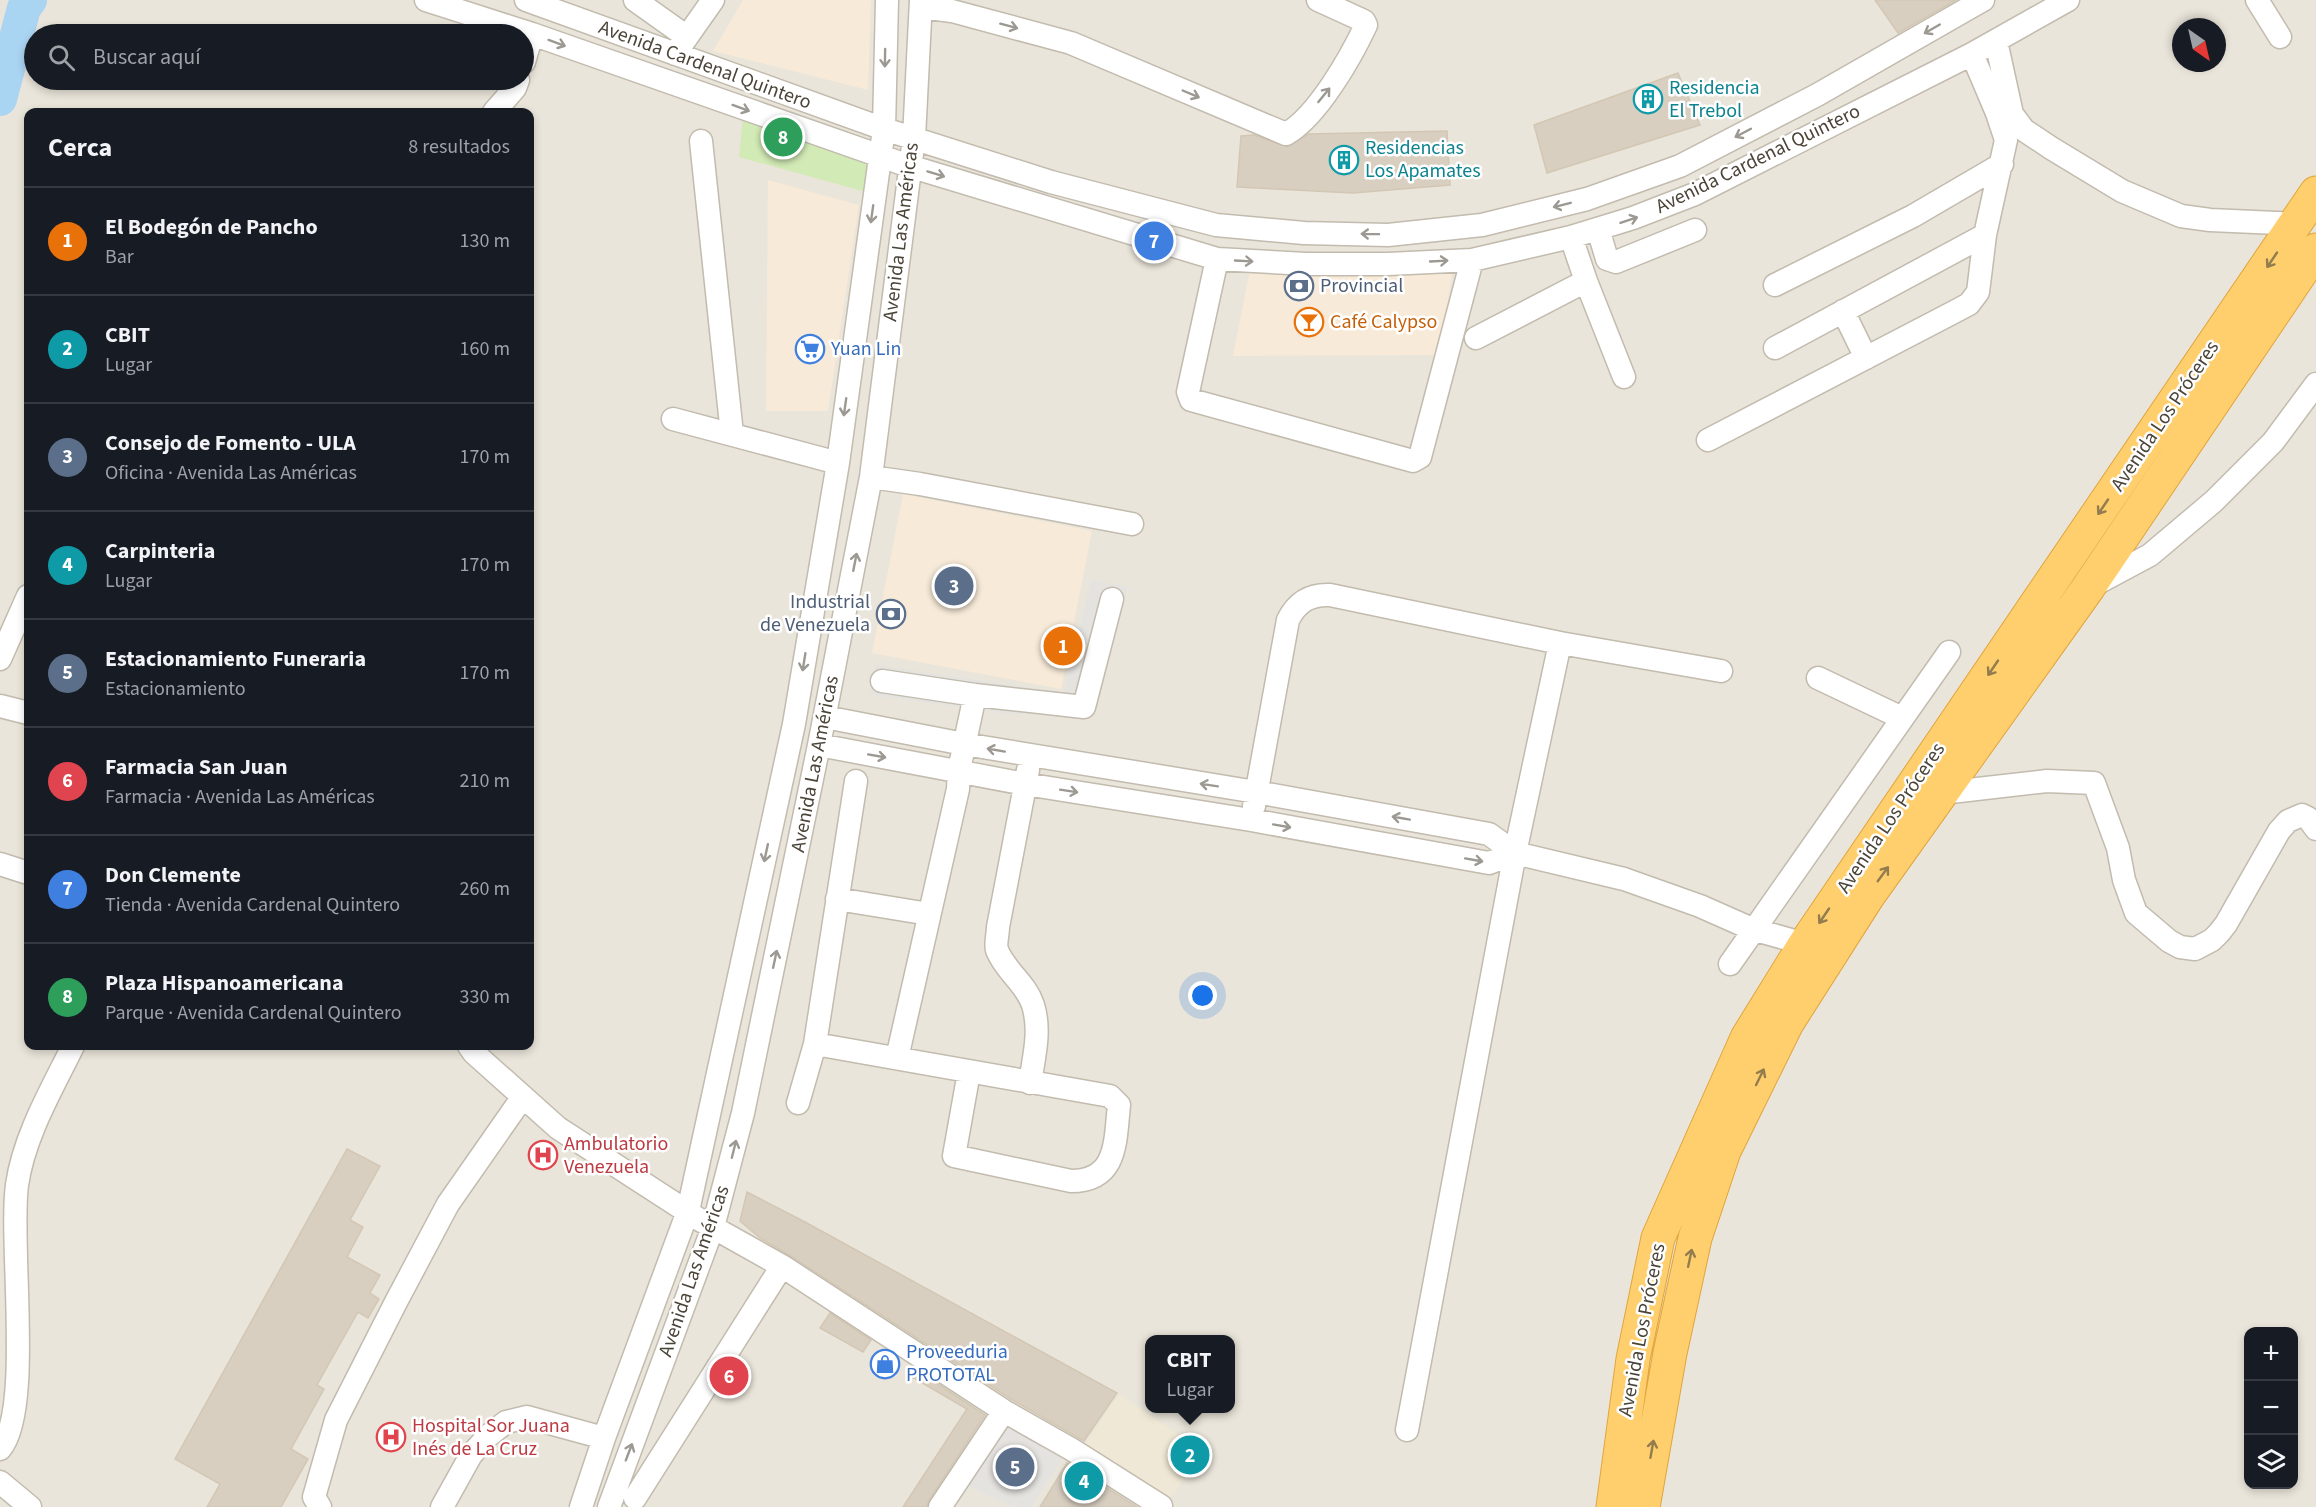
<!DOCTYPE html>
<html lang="es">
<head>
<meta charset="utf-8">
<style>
	:root { --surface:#171b24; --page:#242831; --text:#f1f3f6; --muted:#9ea1a6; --line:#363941; --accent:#b45309 }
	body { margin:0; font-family:"Source Sans 3",sans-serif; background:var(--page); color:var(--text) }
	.controls { position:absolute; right:18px; bottom:18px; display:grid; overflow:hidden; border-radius:12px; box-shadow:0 3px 9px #0003 }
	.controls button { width:54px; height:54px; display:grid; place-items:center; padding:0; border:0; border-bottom:2px solid var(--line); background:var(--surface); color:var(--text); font:30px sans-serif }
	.compass { position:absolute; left:2172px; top:18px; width:54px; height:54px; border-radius:50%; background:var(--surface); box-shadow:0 3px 9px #0003; rotate:146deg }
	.you { position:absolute; left:1203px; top:996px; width:21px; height:21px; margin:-15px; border:4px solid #fff; border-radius:50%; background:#1a73e8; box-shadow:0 0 0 9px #1a73e833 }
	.badge { display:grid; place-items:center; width:39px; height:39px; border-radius:50%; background:var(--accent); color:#fff; font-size:20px; font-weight:700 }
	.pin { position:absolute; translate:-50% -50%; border:3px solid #fff; box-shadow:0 2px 6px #0006 }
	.popup { position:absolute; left:1145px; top:1335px; width:90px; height:78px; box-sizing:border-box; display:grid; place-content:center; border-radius:12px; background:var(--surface); filter:drop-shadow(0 2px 4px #0005); font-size:20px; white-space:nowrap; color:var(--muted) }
	.popup b { font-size:22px; color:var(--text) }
	.popup::after { content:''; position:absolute; left:50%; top:100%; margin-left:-12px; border:12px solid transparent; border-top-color:var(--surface) }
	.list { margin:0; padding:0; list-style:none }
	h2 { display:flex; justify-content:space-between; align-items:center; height:78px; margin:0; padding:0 24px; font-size:26px }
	h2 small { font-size:20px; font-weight:400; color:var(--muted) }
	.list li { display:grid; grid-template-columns:39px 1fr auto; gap:18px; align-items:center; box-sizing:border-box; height:108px; padding:0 24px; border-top:2px solid var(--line) }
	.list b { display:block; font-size:22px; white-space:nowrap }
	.list p { margin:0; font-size:20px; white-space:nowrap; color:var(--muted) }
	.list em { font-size:20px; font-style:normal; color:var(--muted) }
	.icon { flex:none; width:33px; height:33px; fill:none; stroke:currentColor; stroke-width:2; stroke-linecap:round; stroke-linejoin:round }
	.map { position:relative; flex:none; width:2316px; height:1507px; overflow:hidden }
	.search { position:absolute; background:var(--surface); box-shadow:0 3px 9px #0003; left:24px; top:24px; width:510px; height:66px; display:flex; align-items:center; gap:15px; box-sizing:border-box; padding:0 21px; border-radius:33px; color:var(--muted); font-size:22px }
	.panel { position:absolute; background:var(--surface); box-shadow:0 3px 9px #0003; left:24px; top:108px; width:510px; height:942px; border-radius:12px }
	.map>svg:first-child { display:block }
	.residential { fill:#eae5da; fill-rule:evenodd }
	.commercial { fill:#f7ead8 }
	.education { fill:#efe8d6 }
	.green { fill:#d2eab5 }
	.parking { fill:#e5e3e0 }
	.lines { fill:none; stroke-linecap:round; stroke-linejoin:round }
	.river { stroke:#a9d4f2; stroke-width:34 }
	.building { fill:#d8cfc1; stroke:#d3c7b4; stroke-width:1.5 }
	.minor-casing { stroke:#c2bbae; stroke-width:25 }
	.highway-casing { stroke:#e0a43c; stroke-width:35 }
	.minor { stroke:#fff; stroke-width:22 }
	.highway { stroke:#ffcf6e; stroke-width:33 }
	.oneway { stroke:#9c9892 }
	.oneway2 { stroke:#937c4e }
	.labels { text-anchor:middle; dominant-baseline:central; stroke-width:5; stroke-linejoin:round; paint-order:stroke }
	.street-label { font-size:20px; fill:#4b4439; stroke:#fff }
	.culture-label { font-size:20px; fill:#0d838f; stroke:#fff; text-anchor:start }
	.service-label { font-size:20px; fill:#4e5e75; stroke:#fff; text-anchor:start }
	.food-label { font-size:20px; fill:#c56008; stroke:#fff; text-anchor:start }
	.shop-label { font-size:20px; fill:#366cbe; stroke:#fff; text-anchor:start }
	.health-label { font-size:20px; fill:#be3a42; stroke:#fff; text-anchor:start }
</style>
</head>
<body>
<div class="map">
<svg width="2316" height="1507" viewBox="0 0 2316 1507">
	<rect width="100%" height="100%" fill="#f6f3ec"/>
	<!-- residential -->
	<path class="residential" d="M0,0H2316V1507H0ZM2181,27H2217V63H2181ZM34,34H524V80H34ZM28,112H530V1046H28ZM2248,1332H2294V1484H2248ZM1150,1340H1230V1408H1150Z"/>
	<!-- commercial -->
	<path class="commercial" d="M743,0H871L868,90L713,51Z
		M768,180L859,205L828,411H766Z
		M1454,259L1440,355L1233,356L1251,264Z
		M903,494L1092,531L1061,689L872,653Z"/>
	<!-- education -->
	<path class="education" d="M1119,1394L1205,1453L1165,1504L1082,1449Z"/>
	<!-- green -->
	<path class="green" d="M744,107L877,157L873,194L739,157Z"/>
	<!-- parking -->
	<path class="parking" d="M1091,580L1128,587L1093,713L1008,714L871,695L875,665L1064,693Z
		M1006,1416L1068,1451L1031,1507H1014L961,1483Z"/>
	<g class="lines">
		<!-- river -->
		<path class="river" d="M0,99L24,8L30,0"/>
	</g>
	<!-- building -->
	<path class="building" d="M1875,0H1956L1898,33Z
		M1678,73L1700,125L1547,173L1534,125Z
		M1447,131L1450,185L1353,193L1237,187L1241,136L1254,135L1287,147L1308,134Z
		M347,1149L380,1166L350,1220L363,1227L347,1257L380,1275L370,1293L379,1299L368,1318L358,1312L317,1385L324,1389L291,1449L308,1459L281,1507H207L220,1484L175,1459Z
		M747,1192L805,1222L1117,1393L1084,1441L1011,1399L789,1255L760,1238L740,1221Z
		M830,1313L871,1340L863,1352L820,1328Z
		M912,1367L985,1415L929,1500L927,1507H903L967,1409L907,1374Z
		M1067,1463L1137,1507H1040Z"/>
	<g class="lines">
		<!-- minor casing -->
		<g class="minor-casing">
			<path id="minor" d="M426,0L532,34L909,166L1217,259L1306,264H1388L1472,260L1571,237L1633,218L1695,194L1972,54L2068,0
				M526,0L884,129L1051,182L1216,225L1304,233L1388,235L1482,225L1587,199L1680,166L1817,95L1983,0
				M635,0L687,37
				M2257,0L2280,37
				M921,7L952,11L1071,43L1286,134C1317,117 1351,57 1366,25L1364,21L1318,0
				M1996,41L2012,114L2024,130L2051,148L2122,191L2181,216L2210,220L2297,224
				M675,54L713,0
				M524,62L532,34
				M494,112L515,88L518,80
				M701,141L732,434
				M1598,229L1607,259L1616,262L1695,230
				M1571,237L1586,281L1624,377
				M1217,259L1188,392L1191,400L1413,461L1420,457L1472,260
				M1775,285L1913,216L2002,164
				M1843,311L1866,358
				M1476,338L1586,281
				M1775,348L1985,235
				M673,419L838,463
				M1708,440L1954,312L1969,304L1978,292L1985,235L2006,140L1997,113L1972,54
				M871,477L920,484L1132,524
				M2092,586L2150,555L2214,501L2273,442L2316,384
				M0,659L28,596
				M1818,678L1902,718
				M882,681L975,695L1084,707L1112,599
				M0,706L28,713
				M825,717L964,744L1256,792L1489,834L1515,853L1624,879L1700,906L1752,929L1805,944
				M819,745L1025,784L1251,820L1489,863L1515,853
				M1028,770L998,927C998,934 995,944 997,950C1005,971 1026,983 1033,1005C1041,1031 1034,1056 1030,1083
				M856,781L815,1044L1110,1096L1119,1105C1115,1141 1118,1181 1071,1181L954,1156L969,1072
				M1942,793L2047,781L2094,783L2118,848L2124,880L2136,913L2169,941L2180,947L2195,949L2212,940L2219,933L2226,924L2279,831L2288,821L2302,815L2308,818L2316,829
				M1254,806L1288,620C1297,602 1310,594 1330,595L1560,643L1721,671
				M0,864L28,873
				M837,899L929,914
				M1730,964L1949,652
				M469,1046L474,1053L558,1128L700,1220L782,1266L1004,1411L1071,1449L1161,1506
				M897,1058L958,789L959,770L975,695
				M798,1103L815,1044
				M1407,1430L1515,853L1560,643
				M0,1449C33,1412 9,1243 17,1185C24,1136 52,1089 73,1046
				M0,1482L30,1507
				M635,1498L782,1266
				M320,1507L314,1497L336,1420L396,1302L448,1204L522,1098
				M442,1507L471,1455L488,1436L506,1422L527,1417L604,1438
				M581,1507L604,1438L688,1211L794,724L838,463L884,129L887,0
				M609,1507L713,1227L743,1113L819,745L871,477L914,138L921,0
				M940,1507L1004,1411"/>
		</g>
		<!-- highway casing -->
		<g class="highway-casing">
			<path id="highway" d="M1613,1507L1633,1359L1658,1238L1747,1038L1805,944L2316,193
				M1643,1507L1670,1353L1695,1238L1724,1151L1787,1023L1868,896L2088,588L2316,250"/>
		</g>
		<!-- minor -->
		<use href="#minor" class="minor"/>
		<!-- highway -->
		<use href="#highway" class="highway"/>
	</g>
	<!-- one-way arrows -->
	<defs><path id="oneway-shaft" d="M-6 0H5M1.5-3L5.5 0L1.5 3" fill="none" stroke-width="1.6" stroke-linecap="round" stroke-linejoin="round" transform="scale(1.5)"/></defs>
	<g class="oneway">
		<use href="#oneway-shaft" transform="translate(1009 26) rotate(15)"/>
		<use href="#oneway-shaft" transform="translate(1932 29) rotate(150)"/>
		<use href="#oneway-shaft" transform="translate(557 43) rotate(20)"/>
		<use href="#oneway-shaft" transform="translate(885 58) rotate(91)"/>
		<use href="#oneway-shaft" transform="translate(1191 94) rotate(23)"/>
		<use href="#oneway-shaft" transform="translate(1324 95) rotate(-51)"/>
		<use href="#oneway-shaft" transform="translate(741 108) rotate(20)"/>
		<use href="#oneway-shaft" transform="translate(1743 133) rotate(152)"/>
		<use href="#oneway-shaft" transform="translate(936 174) rotate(17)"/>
		<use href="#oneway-shaft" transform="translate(1562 205) rotate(166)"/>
		<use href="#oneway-shaft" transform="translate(872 214) rotate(98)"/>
		<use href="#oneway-shaft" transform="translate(1629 220) rotate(-18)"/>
		<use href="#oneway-shaft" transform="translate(1370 234) rotate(-179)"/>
		<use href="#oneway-shaft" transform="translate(1244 261) rotate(3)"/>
		<use href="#oneway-shaft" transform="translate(1439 261) rotate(-3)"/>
		<use href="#oneway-shaft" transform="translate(845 407) rotate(98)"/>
		<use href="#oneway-shaft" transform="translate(855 562) rotate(-79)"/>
		<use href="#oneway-shaft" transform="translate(804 662) rotate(99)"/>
		<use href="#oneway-shaft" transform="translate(996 750) rotate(-170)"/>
		<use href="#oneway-shaft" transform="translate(877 756) rotate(10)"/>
		<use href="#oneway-shaft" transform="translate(1209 785) rotate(-171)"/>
		<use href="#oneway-shaft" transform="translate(1069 791) rotate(9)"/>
		<use href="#oneway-shaft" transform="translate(1401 818) rotate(-170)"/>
		<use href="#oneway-shaft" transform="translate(1282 826) rotate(10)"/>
		<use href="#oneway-shaft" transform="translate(766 853) rotate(102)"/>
		<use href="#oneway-shaft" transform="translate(1474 860) rotate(10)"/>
		<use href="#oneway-shaft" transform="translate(775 959) rotate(-78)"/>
		<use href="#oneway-shaft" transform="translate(734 1149) rotate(-76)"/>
		<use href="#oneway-shaft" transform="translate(629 1452) rotate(-69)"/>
	</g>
	<g class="oneway2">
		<use href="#oneway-shaft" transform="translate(2272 260) rotate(124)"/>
		<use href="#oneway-shaft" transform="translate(2103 507) rotate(124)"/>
		<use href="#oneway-shaft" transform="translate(1993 668) rotate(124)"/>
		<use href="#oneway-shaft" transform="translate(1883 874) rotate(-54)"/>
		<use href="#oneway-shaft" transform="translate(1824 916) rotate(124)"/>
		<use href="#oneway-shaft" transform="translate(1760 1077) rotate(-64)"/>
		<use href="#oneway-shaft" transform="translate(1690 1258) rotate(-78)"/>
		<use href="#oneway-shaft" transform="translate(1652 1449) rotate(-80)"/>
	</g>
	<!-- icons -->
	<defs>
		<g id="building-ring" transform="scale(1.5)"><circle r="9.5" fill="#fff" stroke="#0f9aa8" stroke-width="1.5"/><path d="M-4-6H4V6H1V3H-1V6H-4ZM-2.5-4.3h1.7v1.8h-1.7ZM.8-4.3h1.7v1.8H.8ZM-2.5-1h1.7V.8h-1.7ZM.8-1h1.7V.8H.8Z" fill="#0f9aa8"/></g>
		<g id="bank-ring" transform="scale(1.5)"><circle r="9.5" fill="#fff" stroke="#5c6f8a" stroke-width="1.5"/><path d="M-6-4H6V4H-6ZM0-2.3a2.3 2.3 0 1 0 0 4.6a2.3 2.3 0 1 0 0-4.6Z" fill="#5c6f8a"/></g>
		<g id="bar-ring" transform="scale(1.5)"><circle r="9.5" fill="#fff" stroke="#e8710a" stroke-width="1.5"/><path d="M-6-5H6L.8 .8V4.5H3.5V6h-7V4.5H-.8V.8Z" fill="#e8710a"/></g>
		<g id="supermarket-ring" transform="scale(1.5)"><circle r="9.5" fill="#fff" stroke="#3f7fe0" stroke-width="1.5"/><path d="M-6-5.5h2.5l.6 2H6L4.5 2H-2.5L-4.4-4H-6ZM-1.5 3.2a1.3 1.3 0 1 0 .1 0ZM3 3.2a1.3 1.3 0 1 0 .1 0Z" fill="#3f7fe0"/></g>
		<g id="hospital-ring" transform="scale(1.5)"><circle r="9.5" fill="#fff" stroke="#e0444e" stroke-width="1.5"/><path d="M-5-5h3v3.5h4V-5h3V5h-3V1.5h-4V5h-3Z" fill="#e0444e"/></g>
		<g id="shop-ring" transform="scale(1.5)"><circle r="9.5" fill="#fff" stroke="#3f7fe0" stroke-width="1.5"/><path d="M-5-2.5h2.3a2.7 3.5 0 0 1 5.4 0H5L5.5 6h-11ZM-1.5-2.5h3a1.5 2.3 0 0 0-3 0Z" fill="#3f7fe0"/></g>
	</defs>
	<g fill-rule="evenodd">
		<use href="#building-ring" x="1648" y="99"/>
		<use href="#building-ring" x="1344" y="160"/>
		<use href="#bank-ring" x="1299" y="286"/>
		<use href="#bar-ring" x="1309" y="322"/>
		<use href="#supermarket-ring" x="810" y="349"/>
		<use href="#bank-ring" x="891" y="614"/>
		<use href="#hospital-ring" x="543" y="1155"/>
		<use href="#shop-ring" x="885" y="1364"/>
		<use href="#hospital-ring" x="391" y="1437"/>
	</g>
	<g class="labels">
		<!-- street labels -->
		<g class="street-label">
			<text transform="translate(705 65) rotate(20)">Avenida Cardenal Quintero</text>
			<text transform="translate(1758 159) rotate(-26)">Avenida Cardenal Quintero</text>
			<text transform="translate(901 232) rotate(-83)">Avenida Las Américas</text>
			<text transform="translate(2165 416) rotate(-56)">Avenida Los Próceres</text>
			<text transform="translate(815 764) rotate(-79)">Avenida Las Américas</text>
			<text transform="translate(1891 818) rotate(-56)">Avenida Los Próceres</text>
			<text transform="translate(694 1271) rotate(-71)">Avenida Las Américas</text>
			<text transform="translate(1642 1330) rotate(-79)">Avenida Los Próceres</text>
		</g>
		<!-- culture labels -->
		<g class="culture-label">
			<text x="1669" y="88">Residencia<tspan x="1669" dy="23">El Trebol</tspan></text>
			<text x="1365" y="148">Residencias<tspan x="1365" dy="23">Los Apamates</tspan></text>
		</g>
		<!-- service labels -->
		<g class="service-label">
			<text x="1320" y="286">Provincial</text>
			<text x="870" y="602" text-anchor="end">Industrial<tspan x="870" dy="23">de Venezuela</tspan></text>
		</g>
		<!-- food labels -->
		<g class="food-label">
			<text x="1330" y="322">Café Calypso</text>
		</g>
		<!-- shop labels -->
		<g class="shop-label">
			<text x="831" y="349">Yuan Lin</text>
			<text x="906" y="1352">Proveeduria<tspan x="906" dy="23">PROTOTAL</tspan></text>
		</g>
		<!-- health labels -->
		<g class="health-label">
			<text x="564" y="1144">Ambulatorio<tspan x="564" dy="23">Venezuela</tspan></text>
			<text x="412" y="1426">Hospital Sor Juana<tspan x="412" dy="23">Inés de La Cruz</tspan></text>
		</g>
	</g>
</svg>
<div class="controls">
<button>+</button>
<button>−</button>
<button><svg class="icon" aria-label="layers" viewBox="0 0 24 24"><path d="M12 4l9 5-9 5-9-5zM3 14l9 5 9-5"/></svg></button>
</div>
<svg class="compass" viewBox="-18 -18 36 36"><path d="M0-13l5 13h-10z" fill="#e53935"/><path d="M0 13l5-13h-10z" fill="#9ea1a6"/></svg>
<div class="you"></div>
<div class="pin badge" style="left:1063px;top:646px;background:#e8710a">1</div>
<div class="pin badge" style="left:1190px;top:1455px;background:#0f9aa8">2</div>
<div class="popup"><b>CBIT</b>Lugar</div>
<div class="pin badge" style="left:954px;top:586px;background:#5c6f8a">3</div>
<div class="pin badge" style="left:1084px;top:1481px;background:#0f9aa8">4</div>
<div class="pin badge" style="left:1015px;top:1467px;background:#5c6f8a">5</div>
<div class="pin badge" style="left:729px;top:1376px;background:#e0444e">6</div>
<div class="pin badge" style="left:1154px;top:241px;background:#3f7fe0">7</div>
<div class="pin badge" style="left:783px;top:137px;background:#2e9e5b">8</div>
<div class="search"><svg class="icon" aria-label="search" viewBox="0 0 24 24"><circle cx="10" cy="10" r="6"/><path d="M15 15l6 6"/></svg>Buscar aquí</div>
<section class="panel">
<h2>Cerca<small>8 resultados</small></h2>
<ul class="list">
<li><span class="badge" style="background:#e8710a">1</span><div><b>El Bodegón de Pancho</b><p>Bar</p></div><em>130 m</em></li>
<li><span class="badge" style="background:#0f9aa8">2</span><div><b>CBIT</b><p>Lugar</p></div><em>160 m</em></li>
<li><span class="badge" style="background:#5c6f8a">3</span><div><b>Consejo de Fomento - ULA</b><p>Oficina · Avenida Las Américas</p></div><em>170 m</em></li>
<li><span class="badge" style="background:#0f9aa8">4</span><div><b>Carpinteria</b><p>Lugar</p></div><em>170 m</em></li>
<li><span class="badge" style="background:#5c6f8a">5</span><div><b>Estacionamiento Funeraria</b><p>Estacionamiento</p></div><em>170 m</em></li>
<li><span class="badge" style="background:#e0444e">6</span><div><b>Farmacia San Juan</b><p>Farmacia · Avenida Las Américas</p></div><em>210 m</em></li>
<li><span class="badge" style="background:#3f7fe0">7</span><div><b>Don Clemente</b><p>Tienda · Avenida Cardenal Quintero</p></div><em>260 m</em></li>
<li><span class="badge" style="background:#2e9e5b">8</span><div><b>Plaza Hispanoamericana</b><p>Parque · Avenida Cardenal Quintero</p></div><em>330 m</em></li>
</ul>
</section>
</div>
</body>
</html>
